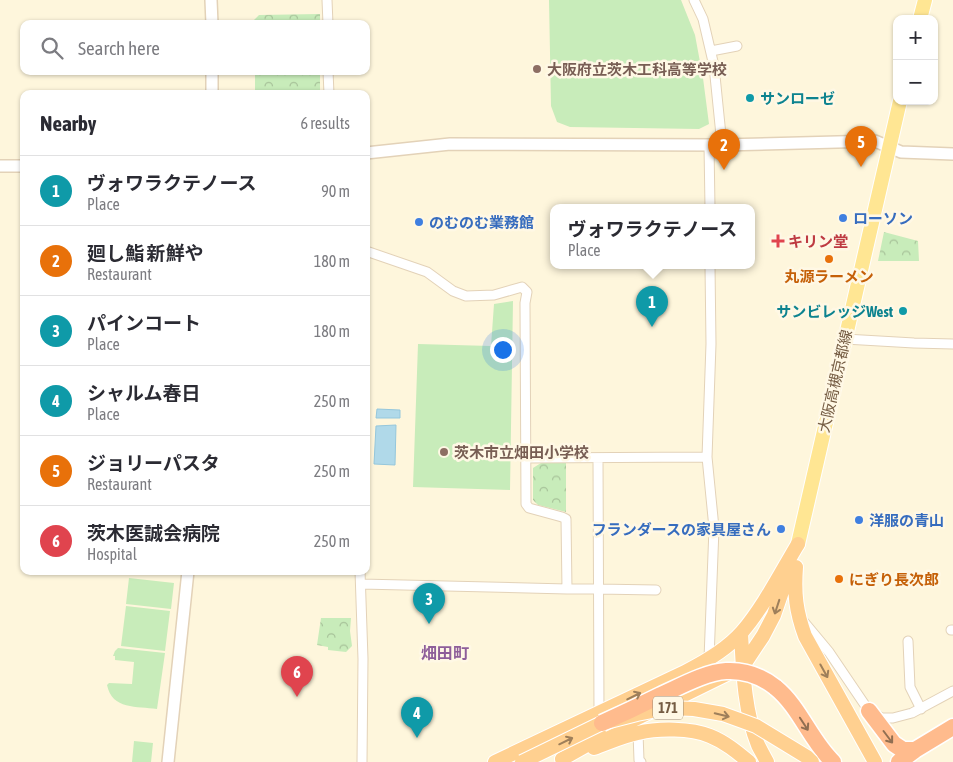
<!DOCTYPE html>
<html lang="en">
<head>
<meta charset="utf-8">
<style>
	:root { --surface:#fff; --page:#f7f7f7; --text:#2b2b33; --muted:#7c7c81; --line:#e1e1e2; --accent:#d93025 }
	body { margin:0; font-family:"Asap Condensed","Noto Sans JP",sans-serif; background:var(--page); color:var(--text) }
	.controls { position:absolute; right:15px; top:15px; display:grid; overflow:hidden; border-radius:10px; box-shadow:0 1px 4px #0004 }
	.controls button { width:45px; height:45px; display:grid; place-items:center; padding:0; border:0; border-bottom:1px solid var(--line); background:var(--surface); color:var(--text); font:25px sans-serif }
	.you { position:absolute; left:502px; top:349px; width:18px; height:18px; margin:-12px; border:4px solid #fff; border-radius:50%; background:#1a73e8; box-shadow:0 0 0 8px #1a73e833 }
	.badge { display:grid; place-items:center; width:32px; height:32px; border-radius:50%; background:var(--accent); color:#fff; font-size:16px; font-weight:700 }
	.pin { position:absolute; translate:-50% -41px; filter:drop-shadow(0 1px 2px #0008) }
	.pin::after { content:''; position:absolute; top:26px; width:18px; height:15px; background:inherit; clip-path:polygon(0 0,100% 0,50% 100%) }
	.popup { position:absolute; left:550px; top:204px; width:205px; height:65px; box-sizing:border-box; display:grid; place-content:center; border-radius:10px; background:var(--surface); filter:drop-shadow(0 1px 4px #0005); font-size:16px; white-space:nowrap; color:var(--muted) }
	.popup b { font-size:19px; color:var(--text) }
	.popup::after { content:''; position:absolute; left:50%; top:100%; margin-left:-10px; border:10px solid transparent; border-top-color:var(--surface) }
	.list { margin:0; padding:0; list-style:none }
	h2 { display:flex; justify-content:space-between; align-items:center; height:65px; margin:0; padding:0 20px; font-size:21px }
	h2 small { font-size:16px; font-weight:400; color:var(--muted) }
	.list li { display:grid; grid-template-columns:32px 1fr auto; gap:15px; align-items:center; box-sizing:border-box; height:70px; padding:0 20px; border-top:1px solid var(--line) }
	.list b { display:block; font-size:19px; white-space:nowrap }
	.list p { margin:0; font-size:16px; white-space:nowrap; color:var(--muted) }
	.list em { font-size:16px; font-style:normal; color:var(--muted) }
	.icon { flex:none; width:28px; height:28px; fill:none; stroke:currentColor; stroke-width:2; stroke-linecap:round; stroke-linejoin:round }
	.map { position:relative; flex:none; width:953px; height:762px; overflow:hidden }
	.search { position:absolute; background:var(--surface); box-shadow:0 1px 4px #0004; left:20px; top:20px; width:350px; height:55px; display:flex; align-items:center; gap:12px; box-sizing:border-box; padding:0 18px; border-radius:10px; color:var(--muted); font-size:19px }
	.panel { position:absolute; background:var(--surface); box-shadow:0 1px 4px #0004; left:20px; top:90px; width:350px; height:485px; border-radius:10px }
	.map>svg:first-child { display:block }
	.grass { fill:#c8ecba }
	.park { fill:url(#park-crowns) }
	.water { fill:#b0d9e9; stroke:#95c7dc }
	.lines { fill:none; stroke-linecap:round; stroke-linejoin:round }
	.minor-casing { stroke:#e3d2b8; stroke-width:11 }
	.tertiary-casing { stroke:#e3d2b8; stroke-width:14 }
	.primary-casing { stroke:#fff; stroke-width:16 }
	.trunk-casing { stroke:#fff; stroke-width:16 }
	.motorway-casing { stroke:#fff; stroke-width:19 }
	.minor { stroke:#fff; stroke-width:9 }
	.tertiary { stroke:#fff; stroke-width:11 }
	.primary { stroke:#ffe693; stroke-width:14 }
	.trunk { stroke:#ffd090; stroke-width:14 }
	.motorway { stroke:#ffbb8d; stroke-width:16 }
	.trunk-bridge-casing { stroke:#fff; stroke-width:16; stroke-linecap:butt }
	.motorway-bridge-casing { stroke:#fff; stroke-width:19; stroke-linecap:butt }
	.trunk-bridge { stroke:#ffd090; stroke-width:14 }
	.motorway-bridge { stroke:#ffbb8d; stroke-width:16 }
	.oneway { stroke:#9e7f5a }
	.oneway2 { stroke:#916f52 }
	.education-dot { fill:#8d6e63; stroke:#fff8e5; stroke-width:2 }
	.culture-dot { fill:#0f9aa8; stroke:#fff8e5; stroke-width:2 }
	.shop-dot { fill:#3f7fe0; stroke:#fff8e5; stroke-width:2 }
	.health-dot { fill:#e0444e; stroke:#fff8e5; stroke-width:2 }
	.food-dot { fill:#e8710a; stroke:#fff8e5; stroke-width:2 }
	.labels { text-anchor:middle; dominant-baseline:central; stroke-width:5; stroke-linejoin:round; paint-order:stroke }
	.shield { fill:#fff8e5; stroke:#9e8b74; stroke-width:1 }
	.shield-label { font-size:14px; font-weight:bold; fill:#755c43 }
	.education-label { font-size:15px; font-weight:bold; fill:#785e54; stroke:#fff8e5; text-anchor:start }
	.culture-label { font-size:15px; font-weight:bold; fill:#0d838f; stroke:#fff8e5; text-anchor:start }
	.shop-label { font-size:15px; font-weight:bold; fill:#366cbe; stroke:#fff8e5; text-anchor:start }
	.health-label { font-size:15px; font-weight:bold; fill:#be3a42; stroke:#fff8e5; text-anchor:start }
	.food-label { font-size:15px; font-weight:bold; fill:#c56008; stroke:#fff8e5 }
	.street-label { font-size:15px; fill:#755c43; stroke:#fff8e5 }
	.neighbourhood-label { font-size:16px; font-weight:bold; fill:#8e5e9a; stroke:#fff8e5 }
</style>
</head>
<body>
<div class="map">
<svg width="953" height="762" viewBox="0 0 953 762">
	<defs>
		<pattern id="park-crowns" width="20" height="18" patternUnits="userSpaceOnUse" patternTransform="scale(1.25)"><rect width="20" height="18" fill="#c8ecba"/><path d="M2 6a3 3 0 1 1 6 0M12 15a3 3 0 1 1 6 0" fill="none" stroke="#a7c299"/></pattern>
	</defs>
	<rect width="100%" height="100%" fill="#fef6dc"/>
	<!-- grass -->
	<path class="grass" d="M549,0H681L695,35L703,78L709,124L699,129L570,127L557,122L551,106Z
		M513,301L510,490L413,487L418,344L491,346L494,304Z
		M129,578L174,583L171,609L126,604Z
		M126,606L170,611L165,651L121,646Z
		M118,648L165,653L157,709C137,706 112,710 107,685L109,683L132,684L134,662L115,660V656H113L115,651Z
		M134,741L153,743L151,762H132Z"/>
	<!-- park -->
	<path class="park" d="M320,14V24H254V20L259,15Z
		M255,71H320V90H255Z
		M321,91V94H226V92Z
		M884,232L918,241L919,261H878Z
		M541,463H566V512L538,505L533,500V468Z
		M321,618H351L350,631L352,646L346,652L328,650V647L317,645Z"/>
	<!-- water -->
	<path class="water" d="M377,409L400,410V418H376Z
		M396,425L395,465L374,464L376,426Z"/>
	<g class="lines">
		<!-- minor casing -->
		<g class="minor-casing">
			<path id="minor" d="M327,0L328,24
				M694,0L703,19L714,66L722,145
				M711,51L737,46
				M328,71L329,94
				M709,145L710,208
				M845,339L914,343L953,344
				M707,457L711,344L710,266
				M526,458L707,457L714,528L709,659
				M598,458L599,713
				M360,571L363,659L362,762
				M361,584L567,589L566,519L562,517L529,508L526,504L525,303L527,292L522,287L494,295L466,296L453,291L427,272L366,251
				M567,589H598L656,590
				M804,622L829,652L869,711L882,718H893L912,713L953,691
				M951,630H953
				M908,641L910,687L921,709
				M638,733L639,760L641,762"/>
		</g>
		<!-- tertiary casing -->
		<g class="tertiary-casing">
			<path id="tertiary" d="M211,0L212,24
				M212,71V94
				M366,153L450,144L722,145L875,141L901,152L953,154
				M0,166H24
				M168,762L188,571"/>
		</g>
		<!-- primary casing -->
		<g class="primary-casing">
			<path id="primary" d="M920,19L925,0
				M798,544L900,101"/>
		</g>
		<!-- trunk casing -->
		<g class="trunk-casing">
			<path id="trunk" d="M796,567C794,594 796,611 805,636L875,762
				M741,633C743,670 744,710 758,745C761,751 764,756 767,762
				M594,748C608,743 623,736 638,733C658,728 691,728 710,736C725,742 737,752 749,762
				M562,759L619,727L743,666L763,636L774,615L789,571
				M495,762L685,672C705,662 727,649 742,632C764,606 780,574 798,544"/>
		</g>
		<!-- motorway casing -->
		<g class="motorway-casing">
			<path id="motorway" d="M775,687C800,707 810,740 833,762
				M869,711L894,744L903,750H915
				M899,762L915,750L953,727"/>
		</g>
		<!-- minor -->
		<use href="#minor" class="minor"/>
		<!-- tertiary -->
		<use href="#tertiary" class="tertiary"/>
		<!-- primary -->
		<use href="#primary" class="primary"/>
		<!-- trunk -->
		<use href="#trunk" class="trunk"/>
		<!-- motorway -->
		<use href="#motorway" class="motorway"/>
		<!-- trunk-bridge casing -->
		<g class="trunk-bridge-casing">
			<path id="trunk-bridge" d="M522,762L602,723L637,714L668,708L694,709L723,714L756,726L807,757L812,762"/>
		</g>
		<!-- motorway-bridge casing -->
		<g class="motorway-bridge-casing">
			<path id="motorway-bridge" d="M602,723C622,714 641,705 661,695C679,687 706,672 726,671C744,670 761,676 775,687"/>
		</g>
		<!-- trunk-bridge -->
		<use href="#trunk-bridge" class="trunk-bridge"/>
		<!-- motorway-bridge -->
		<use href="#motorway-bridge" class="motorway-bridge"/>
	</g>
	<!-- one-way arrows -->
	<defs><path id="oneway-shaft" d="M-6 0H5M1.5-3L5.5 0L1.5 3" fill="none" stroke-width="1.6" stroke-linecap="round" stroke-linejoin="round" transform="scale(1.25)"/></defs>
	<g class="oneway">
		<use href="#oneway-shaft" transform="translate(777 607) rotate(108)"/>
		<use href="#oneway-shaft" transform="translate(824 671) rotate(61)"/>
		<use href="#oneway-shaft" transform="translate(634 696) rotate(-26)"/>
		<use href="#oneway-shaft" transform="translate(722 715) rotate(14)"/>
		<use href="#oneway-shaft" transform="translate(566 741) rotate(-26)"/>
	</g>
	<g class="oneway2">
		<use href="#oneway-shaft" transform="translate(804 724) rotate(57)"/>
		<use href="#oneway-shaft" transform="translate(888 737) rotate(53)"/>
	</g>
	<!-- markers -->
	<g class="education-dot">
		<circle cx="537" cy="69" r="5"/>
		<circle cx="444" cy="452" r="5"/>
	</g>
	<g class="culture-dot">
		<circle cx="750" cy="98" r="5"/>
		<circle cx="903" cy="311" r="5"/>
	</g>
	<g class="shop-dot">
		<circle cx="843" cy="218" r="5"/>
		<circle cx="419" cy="222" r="5"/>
		<circle cx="859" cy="520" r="5"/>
		<circle cx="781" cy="529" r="5"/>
	</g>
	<path class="health-dot" d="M775.5 233.5h5v5h5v5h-5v5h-5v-5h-5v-5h5z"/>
	<g class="food-dot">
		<circle cx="829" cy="259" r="5"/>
		<circle cx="839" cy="579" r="5"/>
	</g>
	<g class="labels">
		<!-- shield labels -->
		<rect class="shield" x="653" y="696.5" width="30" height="23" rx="4"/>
		<g class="shield-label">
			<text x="668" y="708">171</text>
		</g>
		<!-- education labels -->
		<g class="education-label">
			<text x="547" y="69">大阪府立茨木工科高等学校</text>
			<text x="454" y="452">茨木市立畑田小学校</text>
		</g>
		<!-- culture labels -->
		<g class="culture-label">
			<text x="760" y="98">サンローゼ</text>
			<text x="893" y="311" text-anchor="end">サンビレッジWest</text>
		</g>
		<!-- shop labels -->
		<g class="shop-label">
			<text x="853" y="218">ローソン</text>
			<text x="429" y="222">のむのむ業務館</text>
			<text x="869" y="520">洋服の青山</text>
			<text x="771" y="529" text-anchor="end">フランダースの家具屋さん</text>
		</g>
		<!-- health labels -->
		<g class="health-label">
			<text x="788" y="241">キリン堂</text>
		</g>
		<!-- food labels -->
		<g class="food-label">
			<text x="829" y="276">丸源ラーメン</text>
			<text x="849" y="579" text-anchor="start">にぎり長次郎</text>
		</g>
		<!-- street labels -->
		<g class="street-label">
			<text transform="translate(835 381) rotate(-77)">大阪高槻京都線</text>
		</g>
		<!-- neighbourhood labels -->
		<g class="neighbourhood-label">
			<text x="445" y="653">畑田町</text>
		</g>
	</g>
</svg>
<div class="controls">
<button>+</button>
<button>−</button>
</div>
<div class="you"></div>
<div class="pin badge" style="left:652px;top:327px;background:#0f9aa8">1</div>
<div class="popup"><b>ヴォワラクテノース</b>Place</div>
<div class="pin badge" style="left:724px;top:170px;background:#e8710a">2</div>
<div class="pin badge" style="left:429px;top:624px;background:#0f9aa8">3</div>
<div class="pin badge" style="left:417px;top:738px;background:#0f9aa8">4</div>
<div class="pin badge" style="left:861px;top:167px;background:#e8710a">5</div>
<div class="pin badge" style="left:297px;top:697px;background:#e0444e">6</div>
<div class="search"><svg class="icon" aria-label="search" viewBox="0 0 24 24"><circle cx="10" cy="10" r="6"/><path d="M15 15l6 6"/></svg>Search here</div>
<section class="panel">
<h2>Nearby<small>6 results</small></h2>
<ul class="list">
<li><span class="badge" style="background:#0f9aa8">1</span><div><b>ヴォワラクテノース</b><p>Place</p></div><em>90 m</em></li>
<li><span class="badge" style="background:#e8710a">2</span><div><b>廻し鮨 新鮮や</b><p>Restaurant</p></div><em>180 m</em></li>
<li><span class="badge" style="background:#0f9aa8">3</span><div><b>パインコート</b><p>Place</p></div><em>180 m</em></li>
<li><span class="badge" style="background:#0f9aa8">4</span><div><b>シャルム春日</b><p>Place</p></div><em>250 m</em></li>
<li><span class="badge" style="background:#e8710a">5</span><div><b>ジョリーパスタ</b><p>Restaurant</p></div><em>250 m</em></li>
<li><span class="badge" style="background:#e0444e">6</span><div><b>茨木医誠会病院</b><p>Hospital</p></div><em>250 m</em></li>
</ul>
</section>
</div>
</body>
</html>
